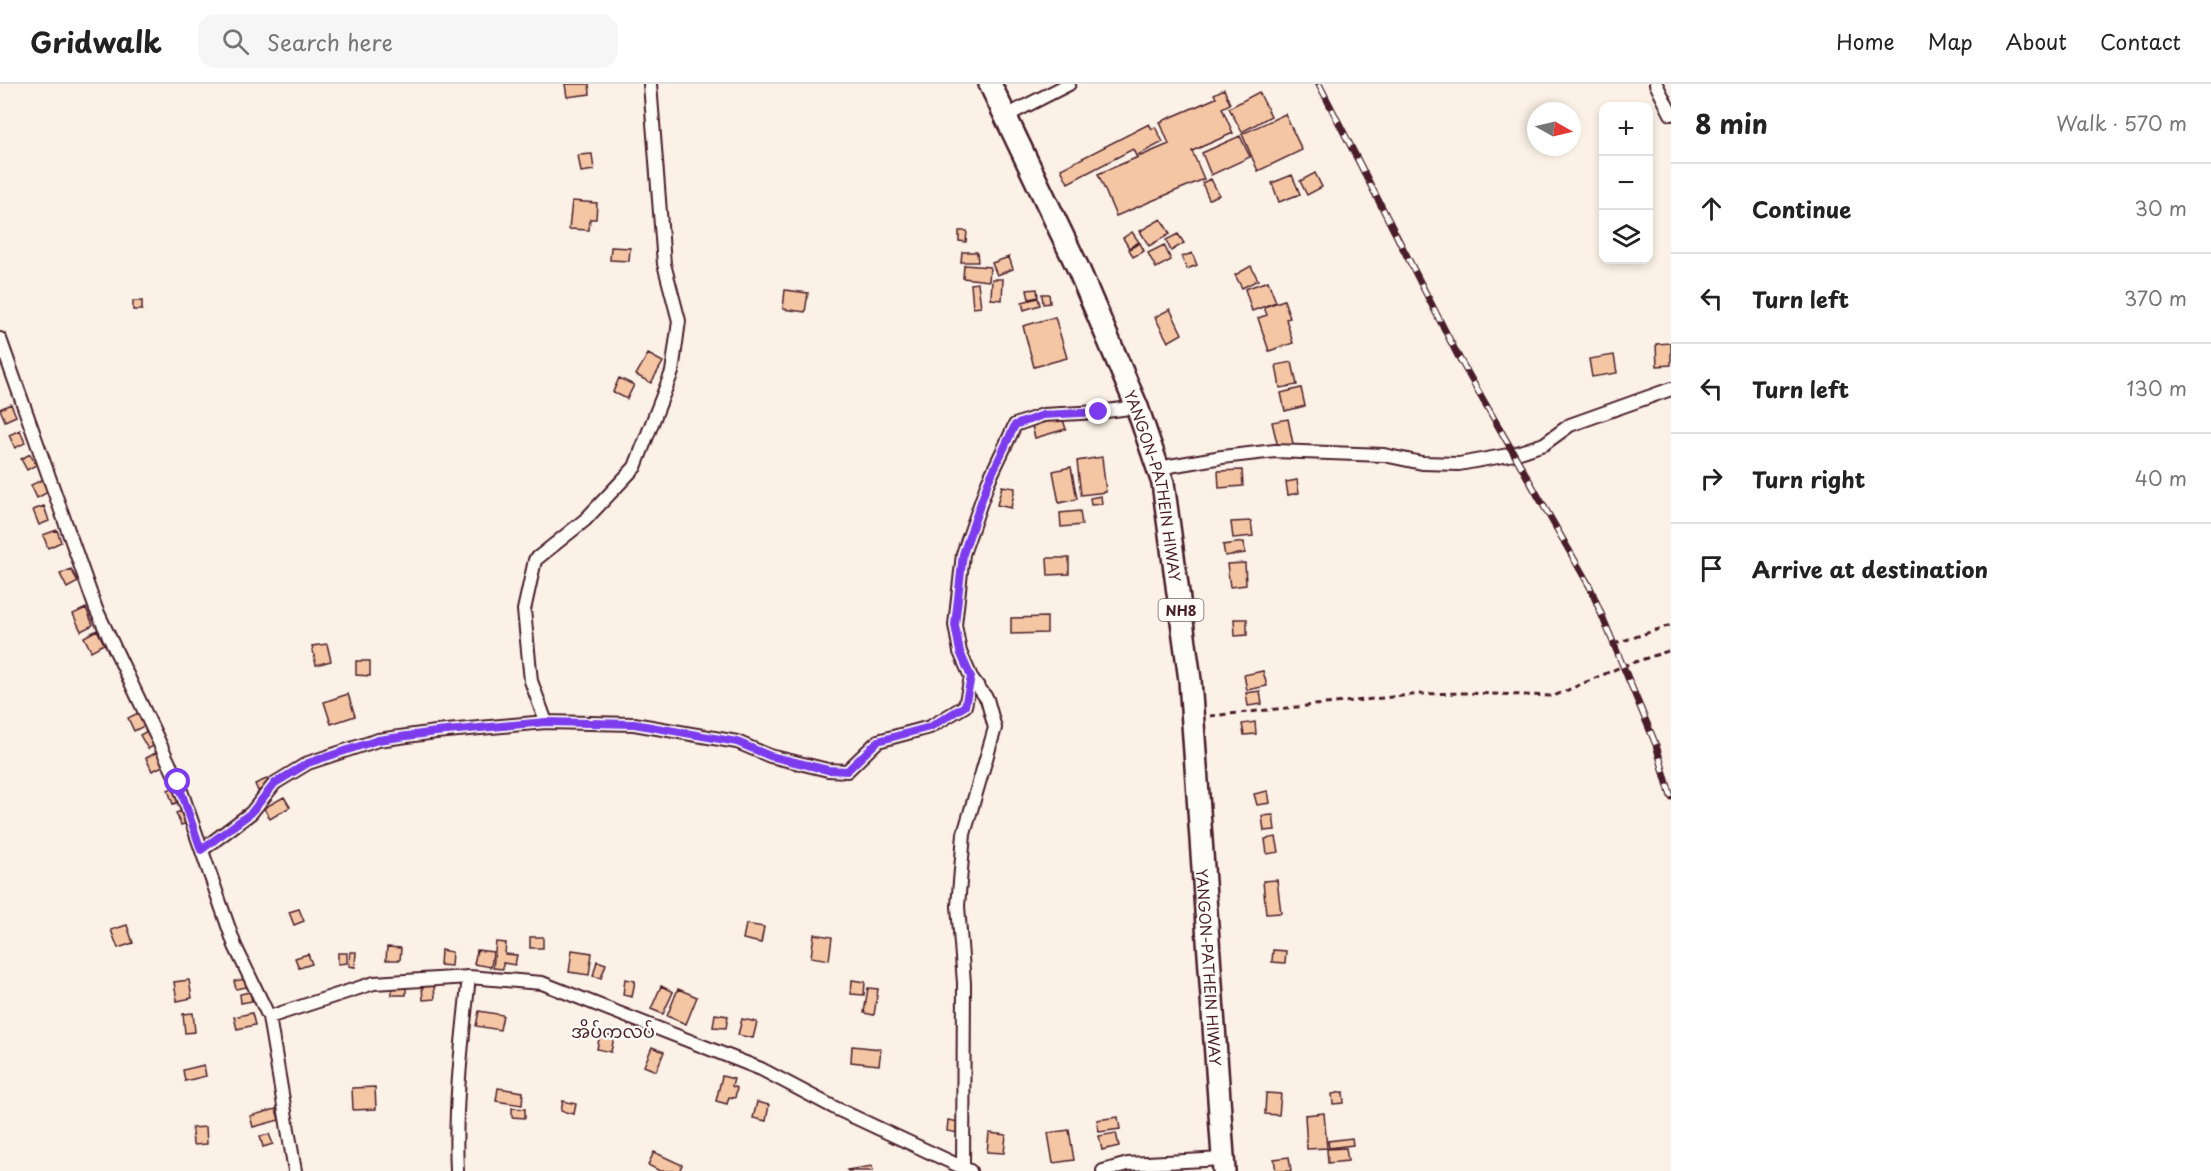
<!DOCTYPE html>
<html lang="en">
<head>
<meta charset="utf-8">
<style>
	:root { --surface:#fff; --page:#f6f6f6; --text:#222; --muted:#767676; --line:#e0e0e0 }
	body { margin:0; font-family:"Playpen Sans","Noto Sans Myanmar",sans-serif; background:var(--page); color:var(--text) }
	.controls { position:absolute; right:18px; top:18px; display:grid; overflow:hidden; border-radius:12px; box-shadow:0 3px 9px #0003 }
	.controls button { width:54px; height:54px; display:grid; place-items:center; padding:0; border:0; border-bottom:2px solid var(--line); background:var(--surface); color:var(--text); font:30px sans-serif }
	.compass { position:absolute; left:1527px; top:18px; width:54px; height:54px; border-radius:50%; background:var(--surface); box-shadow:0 3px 9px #0003; rotate:98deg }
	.stop { position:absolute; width:18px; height:18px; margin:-14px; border:4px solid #7c3aed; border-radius:50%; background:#fff }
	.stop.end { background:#7c3aed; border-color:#fff; box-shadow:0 2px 6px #0008 }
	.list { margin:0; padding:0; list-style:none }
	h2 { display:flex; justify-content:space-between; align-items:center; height:78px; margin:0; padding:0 24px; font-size:26px }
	h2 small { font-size:20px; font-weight:400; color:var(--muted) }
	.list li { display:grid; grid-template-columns:39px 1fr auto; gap:18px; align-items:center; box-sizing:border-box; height:90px; padding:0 24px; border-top:2px solid var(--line) }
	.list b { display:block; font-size:22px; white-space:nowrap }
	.list em { font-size:20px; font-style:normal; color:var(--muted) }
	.icon { flex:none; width:33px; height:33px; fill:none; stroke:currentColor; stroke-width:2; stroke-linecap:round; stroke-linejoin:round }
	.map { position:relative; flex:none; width:1671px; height:1087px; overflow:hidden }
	header { display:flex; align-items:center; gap:36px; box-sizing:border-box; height:84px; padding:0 30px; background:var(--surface); border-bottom:2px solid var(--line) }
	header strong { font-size:28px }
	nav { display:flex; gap:33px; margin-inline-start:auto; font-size:21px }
	.search { width:420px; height:54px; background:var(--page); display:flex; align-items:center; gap:15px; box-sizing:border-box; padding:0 21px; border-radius:18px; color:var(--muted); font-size:22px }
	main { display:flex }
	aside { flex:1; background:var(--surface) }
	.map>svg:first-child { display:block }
	.building { fill:#f5c6a4; stroke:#4a1f2b; stroke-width:1.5 }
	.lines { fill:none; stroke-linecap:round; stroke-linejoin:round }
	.street-casing { stroke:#4a1f2b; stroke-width:16 }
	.highway-casing { stroke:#4a1f2b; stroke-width:26 }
	.path { stroke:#4a1f2b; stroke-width:3; stroke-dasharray:6 4.5; stroke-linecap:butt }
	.street { stroke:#fdfcf7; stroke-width:12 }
	.highway { stroke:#fdfcf7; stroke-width:21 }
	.rail-casing { stroke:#4a1f2b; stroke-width:7 }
	.rail { stroke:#fdfcf7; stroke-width:4.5; stroke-dasharray:14; stroke-linecap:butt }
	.route { stroke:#7c3aed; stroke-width:8 }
	.labels { text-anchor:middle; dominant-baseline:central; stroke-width:4.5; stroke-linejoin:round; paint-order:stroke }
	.shield { fill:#fdfcf7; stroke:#806168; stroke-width:1.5 }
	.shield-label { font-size:14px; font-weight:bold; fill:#4a1f2b }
	.street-label { font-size:15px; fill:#4a1f2b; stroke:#fdfcf7 }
	.quarter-label { font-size:18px; fill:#4a1f2b; stroke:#fdfcf7 }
</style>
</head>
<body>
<header>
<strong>Gridwalk</strong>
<div class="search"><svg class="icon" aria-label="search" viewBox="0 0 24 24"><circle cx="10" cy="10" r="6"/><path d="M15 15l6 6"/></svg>Search here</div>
<nav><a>Home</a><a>Map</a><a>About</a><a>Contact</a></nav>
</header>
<main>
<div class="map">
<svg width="1671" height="1087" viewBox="0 0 1671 1087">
	<rect width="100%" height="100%" fill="#fbf1e6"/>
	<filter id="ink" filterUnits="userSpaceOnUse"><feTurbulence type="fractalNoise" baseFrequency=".0167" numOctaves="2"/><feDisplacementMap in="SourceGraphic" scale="12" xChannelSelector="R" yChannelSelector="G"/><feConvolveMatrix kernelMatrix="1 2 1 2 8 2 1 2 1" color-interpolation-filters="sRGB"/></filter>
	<g filter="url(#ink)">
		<!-- building -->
		<path class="building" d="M565,0H589L590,10L567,13Z
			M1224,5L1230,20L1222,24L1233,49L1192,67L1204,95L1116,132L1098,90L1169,60L1160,38L1216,14L1214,10Z
			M1259,8L1271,32L1242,48L1229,24Z
			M1285,30L1302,66L1258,87L1242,50Z
			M1149,40L1152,45L1155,43L1163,58L1136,72L1133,65L1068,99L1061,85Z
			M1240,52L1250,73L1211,91L1202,69Z
			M592,70L594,86L581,88L578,71Z
			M1315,89L1322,103L1307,111L1300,97Z
			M1292,91L1300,110L1279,118L1272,99Z
			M1211,95L1219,111L1209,115L1202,99Z
			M572,117L597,119L596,135H590L589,146L569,145Z
			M1161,135L1170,150L1149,162L1140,147Z
			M959,147H967L966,158L959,157Z
			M1132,148L1139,158L1129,164L1123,154Z
			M1178,150L1184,159L1171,167L1166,156Z
			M1140,159L1144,167L1133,173L1129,165Z
			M1164,161L1171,176L1156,184L1148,169Z
			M611,163L630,164L629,177L610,176Z
			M962,168H977L978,178H961Z
			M1192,169L1197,181L1187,185L1182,173Z
			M1009,173L1013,185L997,191L992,179Z
			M964,181L990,183L989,197L963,194Z
			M1251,182L1258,196L1242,204L1235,191Z
			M992,195H1003L1002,216L991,215Z
			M1268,197L1276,218L1252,227L1245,205Z
			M978,199L981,223L973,224L971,200Z
			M1037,205L1038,213L1029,215L1027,206Z
			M785,206L808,209L805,228L783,225Z
			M1042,210H1049L1050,219L1043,220Z
			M1038,214L1040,221L1024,226L1022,218Z
			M1284,216L1290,234L1286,235L1293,259L1269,267L1258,234L1267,231L1264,223Z
			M133,217H142V226H133Z
			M1170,225L1182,250L1168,258L1155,233Z
			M1055,233L1067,274L1034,283L1023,242Z
			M1671,259V281L1657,282L1656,260Z
			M648,270L663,278L651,299L636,291Z
			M1614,271L1617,289L1592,293L1589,275Z
			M1292,278L1297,301L1280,304L1276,281Z
			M619,294L634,301L627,315L613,308Z
			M1301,304L1305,322L1285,327L1281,309Z
			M11,320L16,332L5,337L0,325Z
			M1062,333L1066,345L1035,354L1032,342Z
			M1288,335L1293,360L1278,363L1272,338Z
			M20,346L25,359L15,364L9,351Z
			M30,370L36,381L27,386L21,375Z
			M1102,373L1106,408L1081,411L1077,377Z
			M1071,383L1077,415L1059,419L1053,387Z
			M1242,386L1243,402L1219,404L1218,387Z
			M44,395L50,407L37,414L31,401Z
			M1297,396L1299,409L1288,411L1286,398Z
			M1002,402L1015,404L1011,424L997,421Z
			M1101,412L1102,420L1091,421L1090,414Z
			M44,422L49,437L39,441L33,426Z
			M1080,427L1082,441L1061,443L1060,429Z
			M1251,437L1253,452L1233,454L1231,438Z
			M57,446L61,458L48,464L43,451Z
			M1244,458L1245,469L1225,472L1223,461Z
			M1047,474H1069V490L1048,491Z
			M1245,479L1246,501L1230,503L1227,480Z
			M71,485L78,498L67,504L60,490Z
			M86,524L93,541L81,547L73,530Z
			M1047,533V549L1011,550V534Z
			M1234,535H1247V551L1235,552Z
			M97,546L104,560L91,567L84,553Z
			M327,560L331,577L316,581L312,562Z
			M356,577H370V592L356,591Z
			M1263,587L1267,602L1247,606L1244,591Z
			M1260,607L1262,620L1248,622L1246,609Z
			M348,610L355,632L331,640L324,618Z
			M140,628L146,641L134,647L128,634Z
			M1255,638L1256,650L1244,651L1242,640Z
			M149,646L157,660L148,665L140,651Z
			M159,667L165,681L152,687L146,674Z
			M269,694L272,701L258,707L255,700Z
			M177,702L182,717L173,720L168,706Z
			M1268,707L1270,719L1257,721L1254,710Z
			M284,713L290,723L270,735L264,724Z
			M185,726L190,738L181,741L176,729Z
			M1273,731L1275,746L1264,747L1262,732Z
			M1276,753L1279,768L1267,770L1265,755Z
			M1277,796L1281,829L1266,830L1263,797Z
			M299,825L304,837L294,841L289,828Z
			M746,840L764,843L761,859L743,855Z
			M127,841L133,859L118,864L111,846Z
			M814,850L832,853L829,876L811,873Z
			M530,853H543V864H530Z
			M496,858L506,859L505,870L517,871L515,881L503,879V885L493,884Z
			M387,863L401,864L400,876H386Z
			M441,866L452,868L451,882L440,881Z
			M477,866L493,868L491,883L474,880Z
			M572,866L592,869L589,891L569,888Z
			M1273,866L1286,867L1285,879L1272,878Z
			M350,868H356L355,883L349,882Z
			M338,869H347V879L338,880Z
			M308,870L312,880L299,884L295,874Z
			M597,877L606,880L601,894L593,892Z
			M245,895L247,903L236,905L234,897Z
			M625,895L635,897L632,913L623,911Z
			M189,896L192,914L177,917L174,898Z
			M852,896L865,898L864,911L851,910Z
			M392,901H406V911H392Z
			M434,901L435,915L423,916L422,902Z
			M661,902L673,908L663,930L651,925Z
			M868,904L878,905L874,931L864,929Z
			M678,905L697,913L686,940L667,932Z
			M250,908L252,917L241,919L240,910Z
			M479,927L503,931L500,946L476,942Z
			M193,929L195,948L185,949L183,930Z
			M252,929L255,941L237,945L234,933Z
			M715,930L728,932L726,944L713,943Z
			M742,935L757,938L753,954L738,951Z
			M600,950L614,953L611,968L597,965Z
			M852,962L881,965L879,981L851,978Z
			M652,963L664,968L656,987L644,982Z
			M204,981L206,992L185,997L183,986Z
			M722,992L734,995L732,1002L737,1004L735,1014L729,1013L727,1020L716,1017Z
			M375,1003L376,1025L353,1026L352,1004Z
			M498,1004L523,1008L522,1021L496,1017Z
			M1343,1008L1344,1019L1333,1020L1332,1010Z
			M1266,1009L1281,1010L1279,1031L1265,1030Z
			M563,1017L576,1020L574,1030L561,1027Z
			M757,1018L769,1021L766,1037L753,1034Z
			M512,1024L525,1025V1034L512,1033Z
			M276,1025L279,1036L253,1043L250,1032Z
			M1324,1029L1327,1064L1307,1065L1305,1031Z
			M1118,1033L1120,1045L1099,1048L1097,1036Z
			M948,1036L960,1038L958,1049L947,1047Z
			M206,1043L207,1060L193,1061L192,1044Z
			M1069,1046L1074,1076L1053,1079L1048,1049Z
			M989,1049L1006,1051L1004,1069L987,1068Z
			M1116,1049L1119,1062L1102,1066L1099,1052Z
			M269,1050L273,1060L263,1063L260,1052Z
			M1352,1054L1353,1061L1329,1064L1328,1057Z
			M1346,1064L1348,1077L1328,1079L1327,1065Z
			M654,1068L682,1081L679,1087H660L648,1081Z
			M1289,1073L1291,1087H1276L1274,1075Z
			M872,1082L873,1087H848L847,1086Z"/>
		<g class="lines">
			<!-- street casing -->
			<g class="street-casing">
				<path id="street" d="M1656,0L1671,30
					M1006,32L1069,0
					M0,255L96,525L178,698L235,862L269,933L295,1087
					M1158,384L1222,373L1275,367L1384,371L1422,379L1459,380L1514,370L1544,360L1570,341L1671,305
					M546,638L531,597L524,526L535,476L585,436L635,383L672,288L679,237L664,180L650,0
					M202,766L251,729L275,699L308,679L378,656L436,648L546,638L634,640L737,658L770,672L828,686L847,687L878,657L930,643L965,622L971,593L960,568L955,541L963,470L988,398L1015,341L1043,331L1099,328L1137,323
					M269,933L374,899L469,893L542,899L761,985L835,1024L970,1087
					M963,1085L964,899L958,822L964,750L995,644L987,615L971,593
					M457,1087C454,1023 462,957 469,893
					M1103,1087L1128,1080L1223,1075"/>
			</g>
			<!-- highway casing -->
			<g class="highway-casing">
				<g id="highway">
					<path id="s1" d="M990,0L1078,184L1137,323L1163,399L1190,596L1224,1087"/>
				</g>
			</g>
			<!-- path -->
			<path class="path" d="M1614,560L1671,541
				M1210,632L1421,610L1464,609L1554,612L1623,582L1671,566"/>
			<!-- street -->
			<use href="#street" class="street"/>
			<!-- highway -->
			<use href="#highway" class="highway"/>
			<!-- rail casing -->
			<g class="rail-casing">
				<path id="rail" d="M1319,0L1457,270L1590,503L1656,661L1671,713"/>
			</g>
			<!-- rail -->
			<use href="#rail" class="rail"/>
		</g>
	</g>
	<g class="lines" filter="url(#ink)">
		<!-- route -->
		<path class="route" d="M178,698L201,766L251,729L275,699L308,679L378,656L436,648L546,638L634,640L737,658L770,672L828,686L847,687L878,657L930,643L965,622L971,593L960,568L955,541L963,470L988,398L1015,341L1043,331L1099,328"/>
	</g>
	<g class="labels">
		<!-- shield labels -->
		<rect class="shield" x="1158.5" y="515" width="45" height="22" rx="4.5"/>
		<g class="shield-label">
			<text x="1181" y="526">NH8</text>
		</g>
		<!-- street labels -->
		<g class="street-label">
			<text stroke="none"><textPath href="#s1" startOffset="436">YANGON-PATHEIN HIWAY</textPath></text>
			<text stroke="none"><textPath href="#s1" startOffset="922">YANGON-PATHEIN HIWAY</textPath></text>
		</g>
		<!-- quarter labels -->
		<g class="quarter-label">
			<text x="613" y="946">အိပ်ကလပ်</text>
		</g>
	</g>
</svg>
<div class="controls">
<button>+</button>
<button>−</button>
<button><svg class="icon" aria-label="layers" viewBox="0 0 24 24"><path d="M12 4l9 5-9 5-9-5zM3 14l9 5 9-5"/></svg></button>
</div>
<svg class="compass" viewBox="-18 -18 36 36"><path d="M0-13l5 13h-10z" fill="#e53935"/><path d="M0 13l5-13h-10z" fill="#767676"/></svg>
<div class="stop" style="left:178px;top:698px"></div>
<div class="stop end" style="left:1099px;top:328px"></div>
</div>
<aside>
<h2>8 min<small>Walk · 570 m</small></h2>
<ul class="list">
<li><svg class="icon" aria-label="ahead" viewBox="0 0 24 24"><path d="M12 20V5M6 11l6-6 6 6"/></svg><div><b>Continue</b></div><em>30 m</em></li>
<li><svg class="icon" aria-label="left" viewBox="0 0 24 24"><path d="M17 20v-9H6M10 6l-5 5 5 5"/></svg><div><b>Turn left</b></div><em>370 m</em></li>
<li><svg class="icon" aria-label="left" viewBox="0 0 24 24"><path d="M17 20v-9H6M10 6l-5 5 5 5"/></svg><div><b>Turn left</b></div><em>130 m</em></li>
<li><svg class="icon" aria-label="right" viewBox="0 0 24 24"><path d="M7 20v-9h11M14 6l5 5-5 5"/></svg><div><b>Turn right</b></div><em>40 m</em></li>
<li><svg class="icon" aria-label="arrive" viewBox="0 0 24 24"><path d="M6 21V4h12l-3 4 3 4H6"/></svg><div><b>Arrive at destination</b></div></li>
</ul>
</aside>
</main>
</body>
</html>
